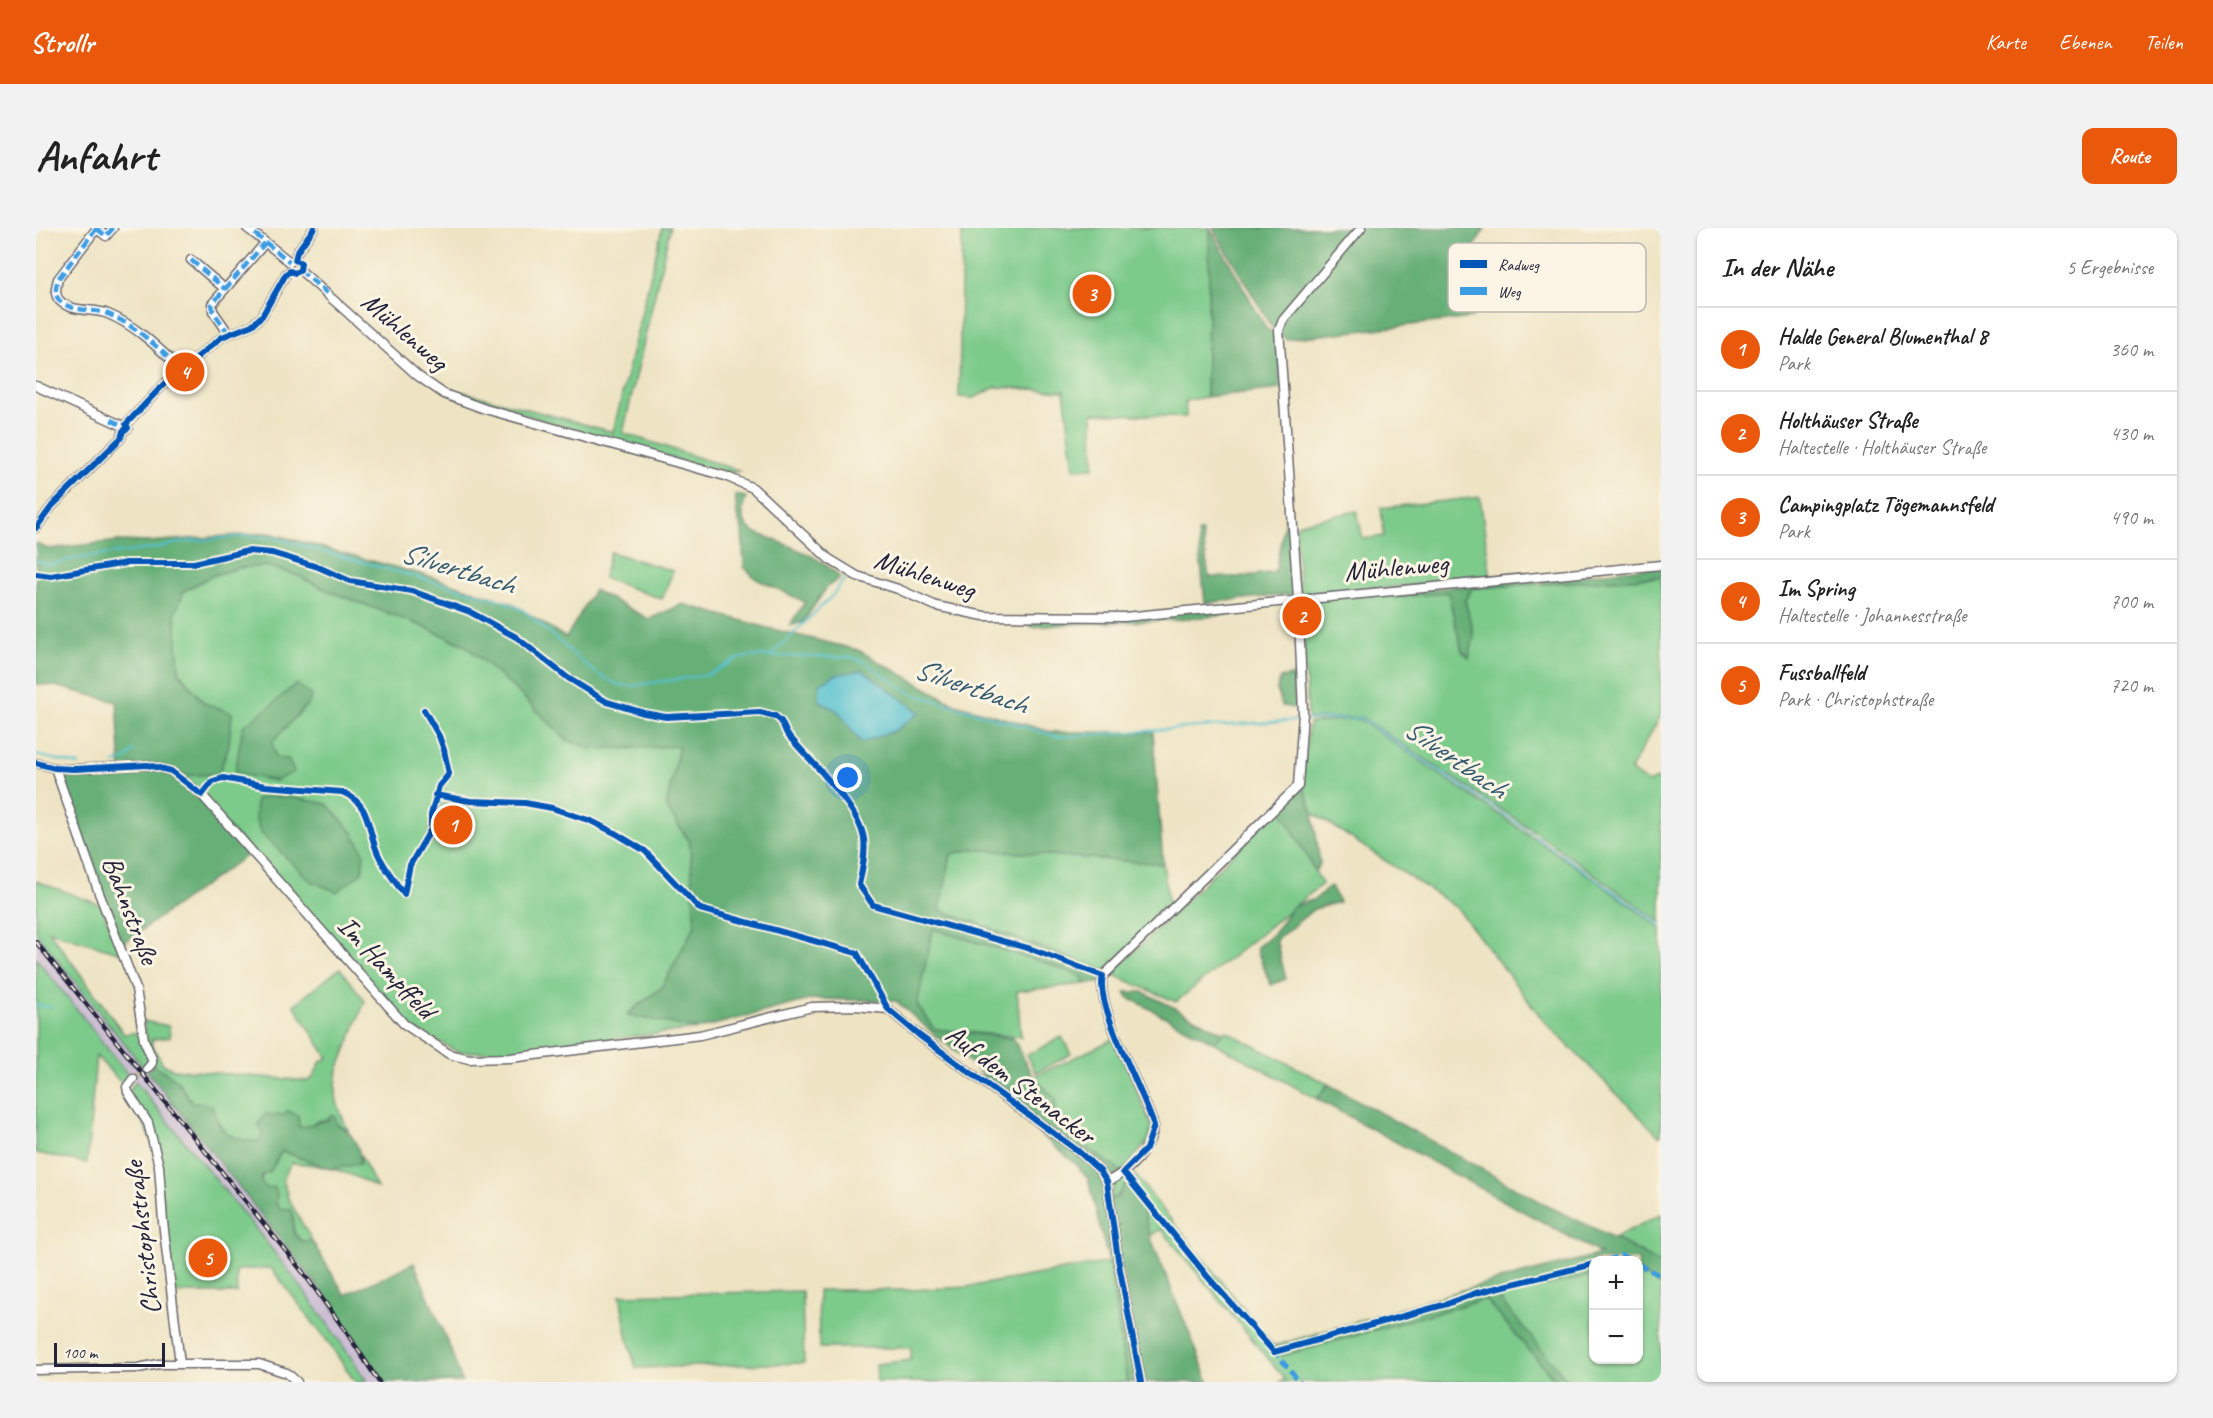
<!DOCTYPE html>
<html lang="de">
<head>
<meta charset="utf-8">
<style>
	:root { --surface:#fff; --page:#f2f2f2; --text:#222; --muted:#767676; --line:#e0e0e0; --accent:#ea580c }
	body { margin:0; font-family:Caveat,sans-serif; background:var(--page); color:var(--text) }
	.controls { position:absolute; right:18px; bottom:18px; display:grid; overflow:hidden; border-radius:12px; box-shadow:0 2px 4px #0004 }
	.controls button { width:54px; height:54px; display:grid; place-items:center; padding:0; border:0; border-bottom:2px solid var(--line); background:var(--surface); color:var(--text); font:30px sans-serif }
	.scale { position:absolute; left:18px; bottom:15px; width:111px; box-sizing:border-box; padding-left:6px; border:3px solid #22223b; border-top:0; font-size:16px; line-height:21px; white-space:nowrap; color:#22223b; -webkit-text-stroke:4px #fcf5e5; paint-order:stroke }
	.you { position:absolute; left:812px; top:550px; width:21px; height:21px; margin:-15px; border:4px solid #fff; border-radius:50%; background:#1a73e8; box-shadow:0 0 0 9px #1a73e833 }
	.badge { display:grid; place-items:center; width:39px; height:39px; border-radius:50%; background:var(--accent); color:#fff; font-size:20px; font-weight:700 }
	.pin { position:absolute; translate:-50% -50%; border:3px solid #fff; box-shadow:0 2px 6px #0006 }
	.list { margin:0; padding:0; list-style:none }
	h2 { display:flex; justify-content:space-between; align-items:center; height:78px; margin:0; padding:0 24px; font-size:26px }
	h2 small { font-size:20px; font-weight:400; color:var(--muted) }
	.list li { display:grid; grid-template-columns:39px 1fr auto; gap:18px; align-items:center; box-sizing:border-box; height:84px; padding:0 24px; border-top:2px solid var(--line) }
	.list b { display:block; font-size:22px; white-space:nowrap }
	.list p { margin:0; font-size:20px; white-space:nowrap; color:var(--muted) }
	.list em { font-size:20px; font-style:normal; color:var(--muted) }
	.map { position:relative; flex:none; width:1625px; height:1154px; overflow:hidden; border-radius:12px }
	header { display:flex; align-items:center; gap:36px; box-sizing:border-box; height:84px; padding:0 30px; background:var(--accent); color:#fff }
	header strong { font-size:28px }
	nav { display:flex; gap:33px; margin-inline-start:auto; font-size:21px }
	.intro { display:flex; align-items:center; justify-content:space-between; box-sizing:border-box; height:144px; padding:0 36px }
	h1 { margin:0; font-size:42px }
	.button { padding:15px 27px; border-radius:12px; background:var(--accent); color:#fff; font-size:21px; font-weight:700 }
	main { display:flex; gap:36px; padding:0 36px }
	aside { flex:1; background:var(--surface); border-radius:12px; box-shadow:0 2px 4px #0004 }
	.map>svg:first-child { display:block }
	.industrial { fill:#ccbed3 }
	.green { fill:#7dcb8b; stroke:#507663; stroke-width:1.5 }
	.forest { fill:#66af77; stroke:#446859; stroke-width:1.5 }
	.water { fill:#55c1cf; stroke:#3c7285; stroke-width:1.5 }
	.lines { fill:none; stroke-linecap:round; stroke-linejoin:round }
	.stream { stroke:#55c1cf; stroke-width:2 }
	.minor-tunnel { stroke:#c5bda9; stroke-width:8; stroke-dasharray:8 4; stroke-linecap:butt }
	.minor-casing { stroke:#69666b; stroke-width:11 }
	.minor { stroke:#fff; stroke-width:8 }
	.rail-casing { stroke:#22223b; stroke-width:4.5 }
	.rail { stroke:#fcf5e5; stroke-width:2; stroke-dasharray:7; stroke-linecap:butt }
	.quiet { stroke:#3c9ce2; stroke-width:4.5; stroke-dasharray:9 4.5; stroke-linecap:butt }
	.cycleway-casing { stroke:#fcf5e5; stroke-width:10 }
	.cycleway { stroke:#0057b8; stroke-width:6 }
	.labels { text-anchor:middle; dominant-baseline:central; stroke-width:6; stroke-linejoin:round; paint-order:stroke }
	.street-label { font-size:28px; fill:#22223b; stroke:#fcf5e5 }
	.water-label { font-size:30px; font-style:italic; fill:#345a6f; stroke:#fcf5e5 }
	.key { fill:#fcf5e5; stroke:#bbb6b2; stroke-width:1.5 }
	.key-label { font-size:16px; fill:#22223b }
</style>
</head>
<body>
<header>
<strong>Strollr</strong>
<nav><a>Karte</a><a>Ebenen</a><a>Teilen</a></nav>
</header>
<div class="intro"><h1>Anfahrt</h1><a class="button">Route</a></div>
<main>
<div class="map">
<svg width="1625" height="1154" viewBox="0 0 1625 1154">
	<rect width="100%" height="100%" fill="#fcf5e5"/>
	<filter id="ink" filterUnits="userSpaceOnUse"><feTurbulence type="fractalNoise" baseFrequency=".0167" numOctaves="2"/><feDisplacementMap in="SourceGraphic" scale="12" xChannelSelector="R" yChannelSelector="G"/><feConvolveMatrix kernelMatrix="1 2 1 2 8 2 1 2 1" color-interpolation-filters="sRGB"/></filter>
	<filter id="wash" filterUnits="userSpaceOnUse"><feTurbulence type="fractalNoise" baseFrequency=".008" numOctaves="4" result="noise"/><feDisplacementMap in="SourceGraphic" scale="24" xChannelSelector="R" yChannelSelector="G"/><feGaussianBlur stdDeviation="1.35" result="paint"/><feColorMatrix in="noise" values="0 0 0 0 0 0 0 0 0 0 0 0 0 0 0 0 0 1.4 0 .05"/><feComposite in="paint" operator="in"/></filter>
	<g filter="url(#wash)">
		<rect width="100%" height="100%" fill="#eee4c4"/>
		<!-- industrial -->
		<path class="industrial" d="M0,705L269,1040L349,1154H331L300,1108L256,1049L0,730Z"/>
		<!-- green -->
		<path class="green" d="M626,0H634L587,205L704,243L691,245L584,216L423,166L428,164L577,204Z
			M926,0H1174L1170,169L1149,173L1150,189L1057,185L1058,240L1038,241L1028,163L960,159L938,170L923,169Z
			M1444,269L1455,351L1264,367L1259,301L1264,295L1321,283L1327,311L1348,308L1345,280Z
			M574,324L637,343L626,371L567,350Z
			M231,338L260,347L295,364L381,396L429,417L482,464L531,512L589,521L643,518L630,579L654,614L659,697L626,759L591,786L662,801L463,824H422L369,796L145,548L168,475L143,444L139,385L148,363L175,348L202,340Z
			M1625,349V487L1594,542L1612,555L1625,549V694L1492,599L1325,489L1272,491L1266,376L1272,371L1357,365L1358,370L1412,364L1426,422L1438,409L1429,372L1436,360Z
			M1316,491L1324,492L1555,649L1625,700V907H1622L1508,793L1421,680L1277,585L1266,555L1273,495Z
			M1244,579L1286,656L1140,774L1076,746Z
			M937,621L1127,636L1133,678L1069,743L904,682L915,626Z
			M0,653L65,677L85,725L13,703L88,806L105,804L113,834L107,839L0,705Z
			M896,701L1004,733L1047,749L1048,756L981,763L985,809L897,801L881,777Z
			M0,730L94,849L89,859L60,828L51,935L0,925Z
			M304,740L329,773L302,842C297,869 301,878 312,902C304,897 294,890 285,892C276,894 271,903 262,898C253,894 251,887 241,886L222,914C193,909 185,909 176,878L157,876L141,852L117,836L107,793L133,798L134,809L117,811L115,816L127,836L136,841L272,853L277,849L285,833L292,830L258,777Z
			M1190,803L1292,856L1281,871L1177,814Z
			M1026,809L1035,826L1000,845L991,827Z
			M1080,810L1116,899L1112,913L1086,944L1018,896L997,849Z
			M99,853C178,951 263,1047 331,1154H319L292,1114L235,1040L200,1042L201,1065H137L120,922L93,863Z
			M246,923L264,930L324,936L325,928L341,960C316,944 284,936 255,935L247,951L252,970L276,1013H265L258,1005L257,986L253,981H244L240,976L241,967L224,955L226,947L234,944Z
			M1094,941L1246,1128L1449,1071L1521,1154H1244L1249,1151L1125,1001L1114,1008L1105,975L1090,956L1081,969L1073,970L1082,951Z
			M1625,986V1036L1578,1010Z
			M1073,1034L1091,1154H841L840,1136L875,1132V1120H783L782,1062H872L931,1059Z
			M1603,1044L1625,1058V1154H1533L1460,1068L1557,1047L1558,1132H1602Z
			M766,1063L768,1135L600,1140L591,1107L584,1067Z"/>
		<!-- forest -->
		<path class="forest" d="M1174,0L1230,100L1243,109L1245,161L1170,169Z
			M1177,0H1449L1437,20L1436,90L1250,111L1235,98Z
			M699,267L710,269C706,280 704,290 713,300C718,305 728,308 734,310C758,320 788,330 804,350L791,359L767,394L753,398L769,374L720,351L708,339L706,303L701,288Z
			M1250,286L1253,292L1259,366L1169,375L1162,304H1166L1173,349H1203L1239,344Z
			M233,305L395,349L475,375L530,410L558,362L613,391L647,376L732,400L822,422L919,476L1015,504H1117L1127,636L937,621L915,626L904,682L1069,743L1063,755L1048,756L1047,749L1004,733L897,701L881,777L898,801L977,810L997,849L1020,871L1018,896L1086,944L1069,954L1103,1154H1091L1073,1035L1052,951L1040,936L1007,909L937,837L900,808L860,773L777,771L662,801L591,787L626,759L659,697L654,614L630,579L643,518L556,521L531,512L482,464L429,417L381,396L295,364L260,347L231,338L202,340L175,348L148,363L139,385L143,444L168,475L196,485L193,517L183,546L146,548L215,624L86,716L65,665L25,545L85,543L81,474L19,458L0,456V315L12,321L83,313L112,314Z
			M1625,338V349L1506,356L1507,351Z
			M1504,350L1500,356L1436,360L1429,372L1438,409L1433,430L1426,423L1412,364L1358,370L1357,365Z
			M1230,379C1153,397 1074,392 996,399L988,391Z
			M1261,447L1258,457L1260,480L1246,478L1241,462L1244,450Z
			M260,456L275,467L273,475L236,514L240,530L252,531L258,544L239,553L199,545L207,498L232,480Z
			M1266,555L1277,585L1284,635L1279,643L1244,579Z
			M234,568L253,569L291,576L317,605L328,625L326,644L301,664L275,653L224,604L219,589L220,571Z
			M1295,658L1303,674L1278,681L1240,712L1250,751L1235,757L1220,720L1238,705L1256,679L1279,671Z
			M1089,764H1107L1188,805L1177,814L1093,770Z
			M117,836L141,852L157,876L162,874L176,878C185,909 193,909 222,914L228,905L222,898L229,885L237,888L241,886L248,887L251,883L262,887L263,899C274,899 281,892 293,892L294,888H299L301,896C315,903 326,920 324,936L294,941L246,923L234,944L226,947L225,955L231,960L238,959L241,967L240,976L244,981H253L257,986L258,1005L265,1013H276L309,1067L378,1035L414,1120L426,1154H349L291,1070L111,843Z
			M1292,856L1516,980L1578,1010L1625,1036V1058L1603,1044L1602,1032H1558L1557,1047L1461,1068L1533,1154H1521L1449,1071L1246,1128L1238,1118L1444,1057L1565,1026L1281,871Z
			M1089,956L1105,975L1114,1008L1173,1154H1108L1073,970L1081,969Z"/>
		<!-- water -->
		<path class="water" d="M827,442L884,485L858,503L825,515L803,484L783,472L784,455L799,447Z"/>
		<g class="lines">
			<!-- stream -->
			<path class="stream" d="M0,332L14,337L36,331L121,320L145,314L209,308L239,310L468,373L487,382L557,443L580,456L594,458L671,447L702,431L716,428L814,429L827,433L874,465L1023,509L1264,492
				M735,427L796,368L810,349
				M1270,492L1324,490L1488,600L1625,697
				M0,527L43,537
				M79,535L89,532L98,522
				M0,777L16,779"/>
		</g>
	</g>
	<g filter="url(#ink)">
		<g class="lines">
			<!-- minor-tunnel -->
			<path class="minor-tunnel" d="M97,851L111,841"/>
			<!-- minor casing -->
			<g class="minor-casing">
				<path id="minor" d="M61,0L22,51C20,58 18,66 23,72C35,85 58,80 72,86C101,98 123,121 146,142
					M211,0L254,34
					M61,1L70,8L77,0
					M155,32L189,61
					M259,32L261,24L278,0
					M264,42L382,148L408,166L449,181L689,248L717,260L793,331L821,348L862,361L900,378L948,388L1088,389L1625,337
					M193,106L177,83L176,76L229,15
					M0,158L85,197
					M0,300L16,278L85,210L87,203L92,200L90,196L93,193L128,156L186,109L216,97L226,88L250,46L254,43
					M0,535L19,540L38,541L112,537L135,543L166,567L368,796L413,826L433,831L474,830L664,807L776,779L819,778L852,781L884,808L1042,923L1064,943L1071,954L1082,1031L1105,1154
					M19,540L63,665L100,761L108,812L116,831V835L111,841
					M97,851L91,859L92,864L112,895L123,938L127,994L144,1136
					M1071,954C1093,943 1114,923 1118,898C1108,864 1058,776 1067,748L1262,558L1267,485L1266,460L1262,370L1243,102L1247,92L1325,0
					M0,1142L102,1140L123,1136H223L251,1145L261,1154"/>
			</g>
			<!-- minor -->
			<use href="#minor" class="minor"/>
			<!-- rail casing -->
			<g class="rail-casing">
				<path id="rail" d="M0,714L266,1043L309,1102L343,1154"/>
			</g>
			<!-- rail -->
			<use href="#rail" class="rail"/>
			<!-- quiet -->
			<path class="quiet" d="M61,0L22,51C20,58 18,66 23,72C35,85 58,80 72,86C101,98 123,121 146,142
				M61,1L70,8L77,0
				M219,6L254,34
				M155,32L189,61
				M264,42L292,66
				M193,106L177,83L176,76L229,15
				M75,192L85,197
				M1571,1032L1586,1027L1596,1032
				M1602,1036L1625,1048
				M1237,1122L1264,1154"/>
			<!-- cycleway casing -->
			<g class="cycleway-casing">
				<path id="cycleway" d="M0,300L16,278L85,210L87,203L92,200L90,196L93,193L128,156L186,109L216,97L226,88L250,46L254,43L259,45L264,42L265,35L259,32L261,24L278,0
					M0,346L15,348L90,335H158L212,323L236,325L282,339L314,353L376,363L434,384L480,409L532,450L571,474L608,485L630,489L724,484L739,488L745,493L751,506C773,532 823,578 828,611C830,626 826,643 823,657L837,677L995,721L1067,748C1058,776 1108,864 1118,898L1110,921L1087,944L1171,1048L1238,1124L1411,1076L1440,1065L1558,1036
					M0,535L19,540L38,541L112,537L135,543L166,567L177,553L187,550L229,558L306,564C338,577 330,605 344,630C351,643 359,654 368,666
					M399,567L434,573L489,575L516,580L555,593L579,605L609,623L664,681L821,725L852,781L884,808L1042,923L1064,943L1071,954L1082,1031L1105,1154
					M368,666L374,637L395,601V587L403,558L413,546L408,522L403,508L388,482"/>
			</g>
			<!-- cycleway -->
			<use href="#cycleway" class="cycleway"/>
		</g>
	</g>
	<g class="labels">
		<!-- street labels -->
		<g class="street-label">
			<text transform="translate(369 103) rotate(41)">Mühlenweg</text>
			<text transform="translate(1360 339) rotate(-5)">Mühlenweg</text>
			<text transform="translate(889 346) rotate(18)">Mühlenweg</text>
			<text transform="translate(95 682) rotate(69)">Bahnstraße</text>
			<text transform="translate(351 739) rotate(47)">Im Hampffeld</text>
			<text transform="translate(985 856) rotate(37)">Auf dem Stenacker</text>
			<text transform="translate(106 1010) rotate(-97)">Christophstraße</text>
		</g>
		<!-- water labels -->
		<g class="water-label">
			<text transform="translate(422 340) rotate(17)">Silvertbach</text>
			<text transform="translate(935 458) rotate(19)">Silvertbach</text>
			<text transform="translate(1420 530) rotate(35)">Silvertbach</text>
		</g>
	</g>
	<!-- legend -->
	<rect x="1412" y="15" width="198" height="69" rx="9" class="key"/>
	<rect x="1424" y="32" width="27" height="8" fill="#0057b8"/>
	<rect x="1424" y="59" width="27" height="8" fill="#3c9ce2"/>
	<g class="key-label">
		<text x="1462" y="42">Radweg</text>
		<text x="1462" y="69">Weg</text>
	</g>
</svg>
<div class="controls">
<button>+</button>
<button>−</button>
</div>
<div class="scale">100 m</div>
<div class="you"></div>
<div class="pin badge" style="left:417px;top:597px">1</div>
<div class="pin badge" style="left:1266px;top:388px">2</div>
<div class="pin badge" style="left:1056px;top:66px">3</div>
<div class="pin badge" style="left:149px;top:144px">4</div>
<div class="pin badge" style="left:172px;top:1030px">5</div>
</div>
<aside>
<h2>In der Nähe<small>5 Ergebnisse</small></h2>
<ul class="list">
<li><span class="badge">1</span><div><b>Halde General Blumenthal 8</b><p>Park</p></div><em>360 m</em></li>
<li><span class="badge">2</span><div><b>Holthäuser Straße</b><p>Haltestelle · Holthäuser Straße</p></div><em>430 m</em></li>
<li><span class="badge">3</span><div><b>Campingplatz Tögemannsfeld</b><p>Park</p></div><em>490 m</em></li>
<li><span class="badge">4</span><div><b>Im Spring</b><p>Haltestelle · Johannesstraße</p></div><em>700 m</em></li>
<li><span class="badge">5</span><div><b>Fussballfeld</b><p>Park · Christophstraße</p></div><em>720 m</em></li>
</ul>
</aside>
</main>
</body>
</html>
